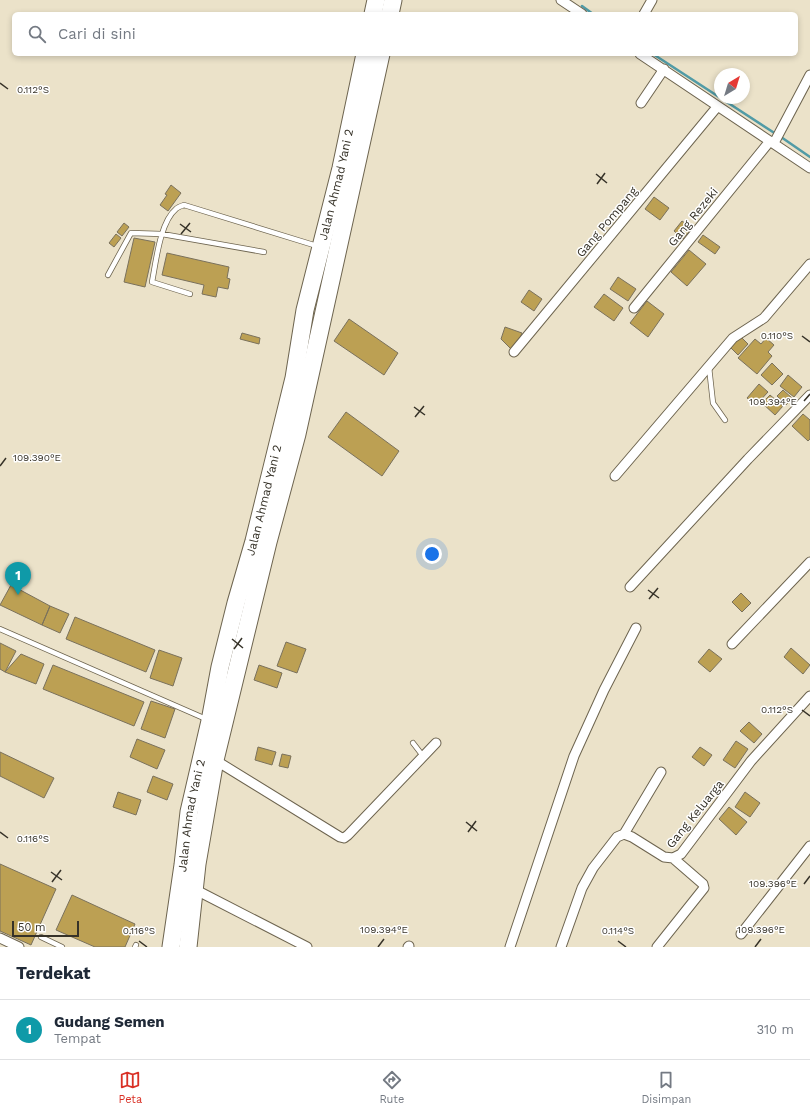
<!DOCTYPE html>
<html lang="id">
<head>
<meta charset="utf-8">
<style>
	:root { --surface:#fff; --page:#f6f6f7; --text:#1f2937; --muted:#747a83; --line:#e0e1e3; --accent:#d93025 }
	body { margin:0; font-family:"Work Sans",sans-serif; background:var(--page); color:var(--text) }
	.compass { position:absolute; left:714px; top:68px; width:36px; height:36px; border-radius:50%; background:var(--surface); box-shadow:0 2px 6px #0003; rotate:38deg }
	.scale { position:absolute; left:12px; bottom:10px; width:67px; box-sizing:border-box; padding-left:4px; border:2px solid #363228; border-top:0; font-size:11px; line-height:14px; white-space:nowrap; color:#363228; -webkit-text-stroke:3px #fff; paint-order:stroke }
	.you { position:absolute; left:432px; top:554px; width:14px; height:14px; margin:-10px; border:3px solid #fff; border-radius:50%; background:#1a73e8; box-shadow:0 0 0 6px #1a73e833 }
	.badge { display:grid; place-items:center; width:26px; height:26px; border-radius:50%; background:var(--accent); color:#fff; font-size:13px; font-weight:700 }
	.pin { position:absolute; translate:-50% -33px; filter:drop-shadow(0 1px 2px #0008) }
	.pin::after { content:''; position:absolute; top:21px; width:14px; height:12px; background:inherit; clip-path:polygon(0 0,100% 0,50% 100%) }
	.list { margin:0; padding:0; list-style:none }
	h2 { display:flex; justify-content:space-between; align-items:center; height:52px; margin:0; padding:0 16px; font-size:17px }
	h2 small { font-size:13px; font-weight:400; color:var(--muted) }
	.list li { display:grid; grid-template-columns:26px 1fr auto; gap:12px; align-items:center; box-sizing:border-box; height:60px; padding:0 16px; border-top:1px solid var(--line) }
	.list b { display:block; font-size:15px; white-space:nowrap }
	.list p { margin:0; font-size:13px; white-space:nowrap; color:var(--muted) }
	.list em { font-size:13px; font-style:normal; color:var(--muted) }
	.icon { flex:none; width:22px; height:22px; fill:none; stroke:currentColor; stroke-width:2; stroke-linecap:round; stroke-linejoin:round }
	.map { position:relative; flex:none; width:810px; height:947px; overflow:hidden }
	.search { position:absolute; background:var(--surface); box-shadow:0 2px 6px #0003; left:12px; right:12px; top:12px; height:44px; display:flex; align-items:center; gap:10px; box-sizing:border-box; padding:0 14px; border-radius:6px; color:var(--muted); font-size:15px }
	.sheet { height:112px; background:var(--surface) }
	nav { display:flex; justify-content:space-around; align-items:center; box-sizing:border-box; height:56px; border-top:1px solid var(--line); background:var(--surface); font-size:11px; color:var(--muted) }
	nav a { display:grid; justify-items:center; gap:2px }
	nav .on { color:var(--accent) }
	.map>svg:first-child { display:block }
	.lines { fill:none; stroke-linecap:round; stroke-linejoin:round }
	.stream { stroke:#519ba6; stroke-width:2.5 }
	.building { fill:#bca053; stroke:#7a715c }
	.lane-casing { stroke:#6d644f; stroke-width:6 }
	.street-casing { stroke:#6d644f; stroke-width:11 }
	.highway-casing { stroke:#6d644f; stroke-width:19 }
	.lane { stroke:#fff; stroke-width:4.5 }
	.street { stroke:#fff; stroke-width:9 }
	.highway { stroke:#fff; stroke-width:17 }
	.ticks { fill:none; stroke:#363228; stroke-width:1.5 }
	.labels { text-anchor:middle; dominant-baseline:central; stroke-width:3; stroke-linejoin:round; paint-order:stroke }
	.street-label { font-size:12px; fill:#363228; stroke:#fff }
	.ticks-label { font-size:10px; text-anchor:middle; fill:#363228; stroke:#fff; stroke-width:3; stroke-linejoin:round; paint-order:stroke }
</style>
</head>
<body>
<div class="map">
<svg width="810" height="947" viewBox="0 0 810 947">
	<rect width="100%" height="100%" fill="#ebe2c9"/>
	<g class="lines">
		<!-- stream -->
		<path class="stream" d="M582,6L593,14
			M653,54L776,134
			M781,137L810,157"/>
	</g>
	<!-- building -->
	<path class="building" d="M171,185L181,193L168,211L160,205L167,195L165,194Z
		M654,197L669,208L660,220L645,209Z
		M682,221L692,228L683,239L674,231Z
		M124,223L129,227L122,236L117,232Z
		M116,234L121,238L114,247L109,243Z
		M703,235L720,247L715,254L698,242Z
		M134,238L155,242L145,287L124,282Z
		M689,250L706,264L687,286L671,272Z
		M167,253L229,267L227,278L230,279L228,289L218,287L216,297L202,294L204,285L162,275Z
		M618,277L636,289L628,301L610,289Z
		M529,290L542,299L534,311L521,302Z
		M604,294L623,308L614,321L594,307Z
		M647,301L664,314L648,337L630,323Z
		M349,319L398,353L384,375L334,341Z
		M505,327L522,333L514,352L501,339Z
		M242,333L260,338L259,344L240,339Z
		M740,336L748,344L738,355L730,347Z
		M766,338L774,345L768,352L772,356L757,374L738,358L755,339L761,344Z
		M772,363L783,374L772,385L761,375Z
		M788,375L802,387L794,397L780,386Z
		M759,384L768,392L756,405L747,398Z
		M783,390L792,398L786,405L777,396Z
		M770,395L783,406L775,415L762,403Z
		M346,412L399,451L382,476L328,437Z
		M803,414L810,420V439L808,441L792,426Z
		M11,585L50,606L42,625L0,605Z
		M741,593L751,603L742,612L732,602Z
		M50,606L69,614L60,633L42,625Z
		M75,617L155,650L146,672L66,639Z
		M286,642L306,649L297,673L277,666Z
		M0,643L16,651L5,672L0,669Z
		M791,648L810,665L803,674L784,657Z
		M709,649L722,659L710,672L698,662Z
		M159,650L182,658L173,686L150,678Z
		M21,654L44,664L36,684L5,672Z
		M53,665L144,702L134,726L43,689Z
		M259,665L282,673L277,688L254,680Z
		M151,701L175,709L165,738L141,729Z
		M749,722L762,734L754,743L740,731Z
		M137,739L165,750L157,769L130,757Z
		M736,741L748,749L735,768L723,760Z
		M258,747L276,752L272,765L255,760Z
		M700,747L712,755L704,766L692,757Z
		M0,752L54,778L44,798L0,776Z
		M282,754L291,756L288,768L279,766Z
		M153,776L173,784L167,800L147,792Z
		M118,792L141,800L136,815L113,807Z
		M745,792L760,803L750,817L735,807Z
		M729,807L747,822L736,835L719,819Z
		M0,864L56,889L31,945L0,931Z
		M72,895L135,924L125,947H95L56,930Z"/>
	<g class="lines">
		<!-- lane casing -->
		<g class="lane-casing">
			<path id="lane" d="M108,275L131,233L162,234L264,252
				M190,294L152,282C156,262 160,222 176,209C178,207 181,206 184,205L317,246
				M709,367L713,403L725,420
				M0,629L206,719
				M413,743L423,756
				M41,937L62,947
				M135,947L136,945"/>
		</g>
		<!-- street casing -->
		<g class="street-casing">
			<path id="street" d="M561,0L582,14
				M644,14L652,0
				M640,54L810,168
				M641,103L664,69
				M774,143L810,75
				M634,308L770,141
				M514,352L717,107
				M615,476L733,338L764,318L810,264
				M630,587L748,459L810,395
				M732,644L810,562
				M215,760L340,837L344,838L348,835L436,743
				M624,834L661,772
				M194,889L307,947
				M741,934L810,846
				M0,938L19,947
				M408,947L409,946
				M510,947L574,756L604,690L636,628
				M561,947L582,888L593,868L617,837L624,834L632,837L664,857L673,858L681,854L751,761L810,696
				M657,947L704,888L703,884L673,858"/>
		</g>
		<!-- highway casing -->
		<g class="highway-casing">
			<g id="highway">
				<path d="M373,14L376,0"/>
				<path d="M390,14L393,0"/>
				<path id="s1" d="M171,947L183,865L189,812L210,721L220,667L236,603L254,541L294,378L305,310L341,168L365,54"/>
				<path d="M188,947L197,864L215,760L268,542L297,434L381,54"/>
			</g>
		</g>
		<!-- lane -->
		<use href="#lane" class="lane"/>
		<!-- street -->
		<use href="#street" class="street"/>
		<!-- highway -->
		<use href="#highway" class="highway"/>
	</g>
	<!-- ticks -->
	<path class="ticks" d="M0,83L8,89M596,174L607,183M597,184L605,173M180,224L191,232M181,234L190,223M802,336L810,342M804,401L810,394M414,407L425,415M415,417L424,406M0,466L6,458M648,590L659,598M649,599L658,588M232,639L243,648M234,649L242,638M802,710L810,716M466,822L477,831M0,832L8,838M468,832L476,821M51,872L62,880M52,882L61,870M804,884L810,876M139,941L147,947M618,941L626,947M378,947L384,939M755,947L761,939"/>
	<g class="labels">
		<!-- street labels -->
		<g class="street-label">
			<text stroke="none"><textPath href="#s1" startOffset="781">Jalan Ahmad Yani 2</textPath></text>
			<text transform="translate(693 217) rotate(-51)">Gang Rezeki</text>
			<text transform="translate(607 222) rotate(-50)">Gang Pompang</text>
			<text stroke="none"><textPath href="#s1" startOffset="457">Jalan Ahmad Yani 2</textPath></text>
			<text transform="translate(695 814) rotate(-51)">Gang Keluarga</text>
			<text stroke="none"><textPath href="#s1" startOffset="133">Jalan Ahmad Yani 2</textPath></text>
		</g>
	</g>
	<g class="ticks-label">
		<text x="33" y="93">0.112°S</text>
		<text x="777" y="339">0.110°S</text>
		<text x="773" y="405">109.394°E</text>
		<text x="37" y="461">109.390°E</text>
		<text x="777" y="713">0.112°S</text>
		<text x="33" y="842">0.116°S</text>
		<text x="773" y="887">109.396°E</text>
		<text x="384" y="933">109.394°E</text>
		<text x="761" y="933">109.396°E</text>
		<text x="139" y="934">0.116°S</text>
		<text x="618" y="934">0.114°S</text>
	</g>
</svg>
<svg class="compass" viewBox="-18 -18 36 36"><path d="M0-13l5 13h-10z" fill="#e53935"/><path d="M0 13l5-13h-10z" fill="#747a83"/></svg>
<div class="scale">50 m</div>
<div class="you"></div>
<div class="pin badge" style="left:18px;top:595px;background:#0f9aa8">1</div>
<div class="search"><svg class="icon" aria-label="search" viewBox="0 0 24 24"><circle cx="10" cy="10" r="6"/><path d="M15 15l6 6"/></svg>Cari di sini</div>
</div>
<section class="sheet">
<h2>Terdekat<small></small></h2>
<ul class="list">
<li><span class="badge" style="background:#0f9aa8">1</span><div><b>Gudang Semen</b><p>Tempat</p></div><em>310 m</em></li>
</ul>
</section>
<nav>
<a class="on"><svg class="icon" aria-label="map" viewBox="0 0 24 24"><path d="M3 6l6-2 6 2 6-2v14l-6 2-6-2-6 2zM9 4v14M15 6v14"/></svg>Peta</a>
<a><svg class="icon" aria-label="directions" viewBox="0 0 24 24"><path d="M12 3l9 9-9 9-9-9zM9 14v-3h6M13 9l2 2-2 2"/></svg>Rute</a>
<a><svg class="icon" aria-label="saved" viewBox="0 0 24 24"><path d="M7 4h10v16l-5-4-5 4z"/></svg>Disimpan</a>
</nav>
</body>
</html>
